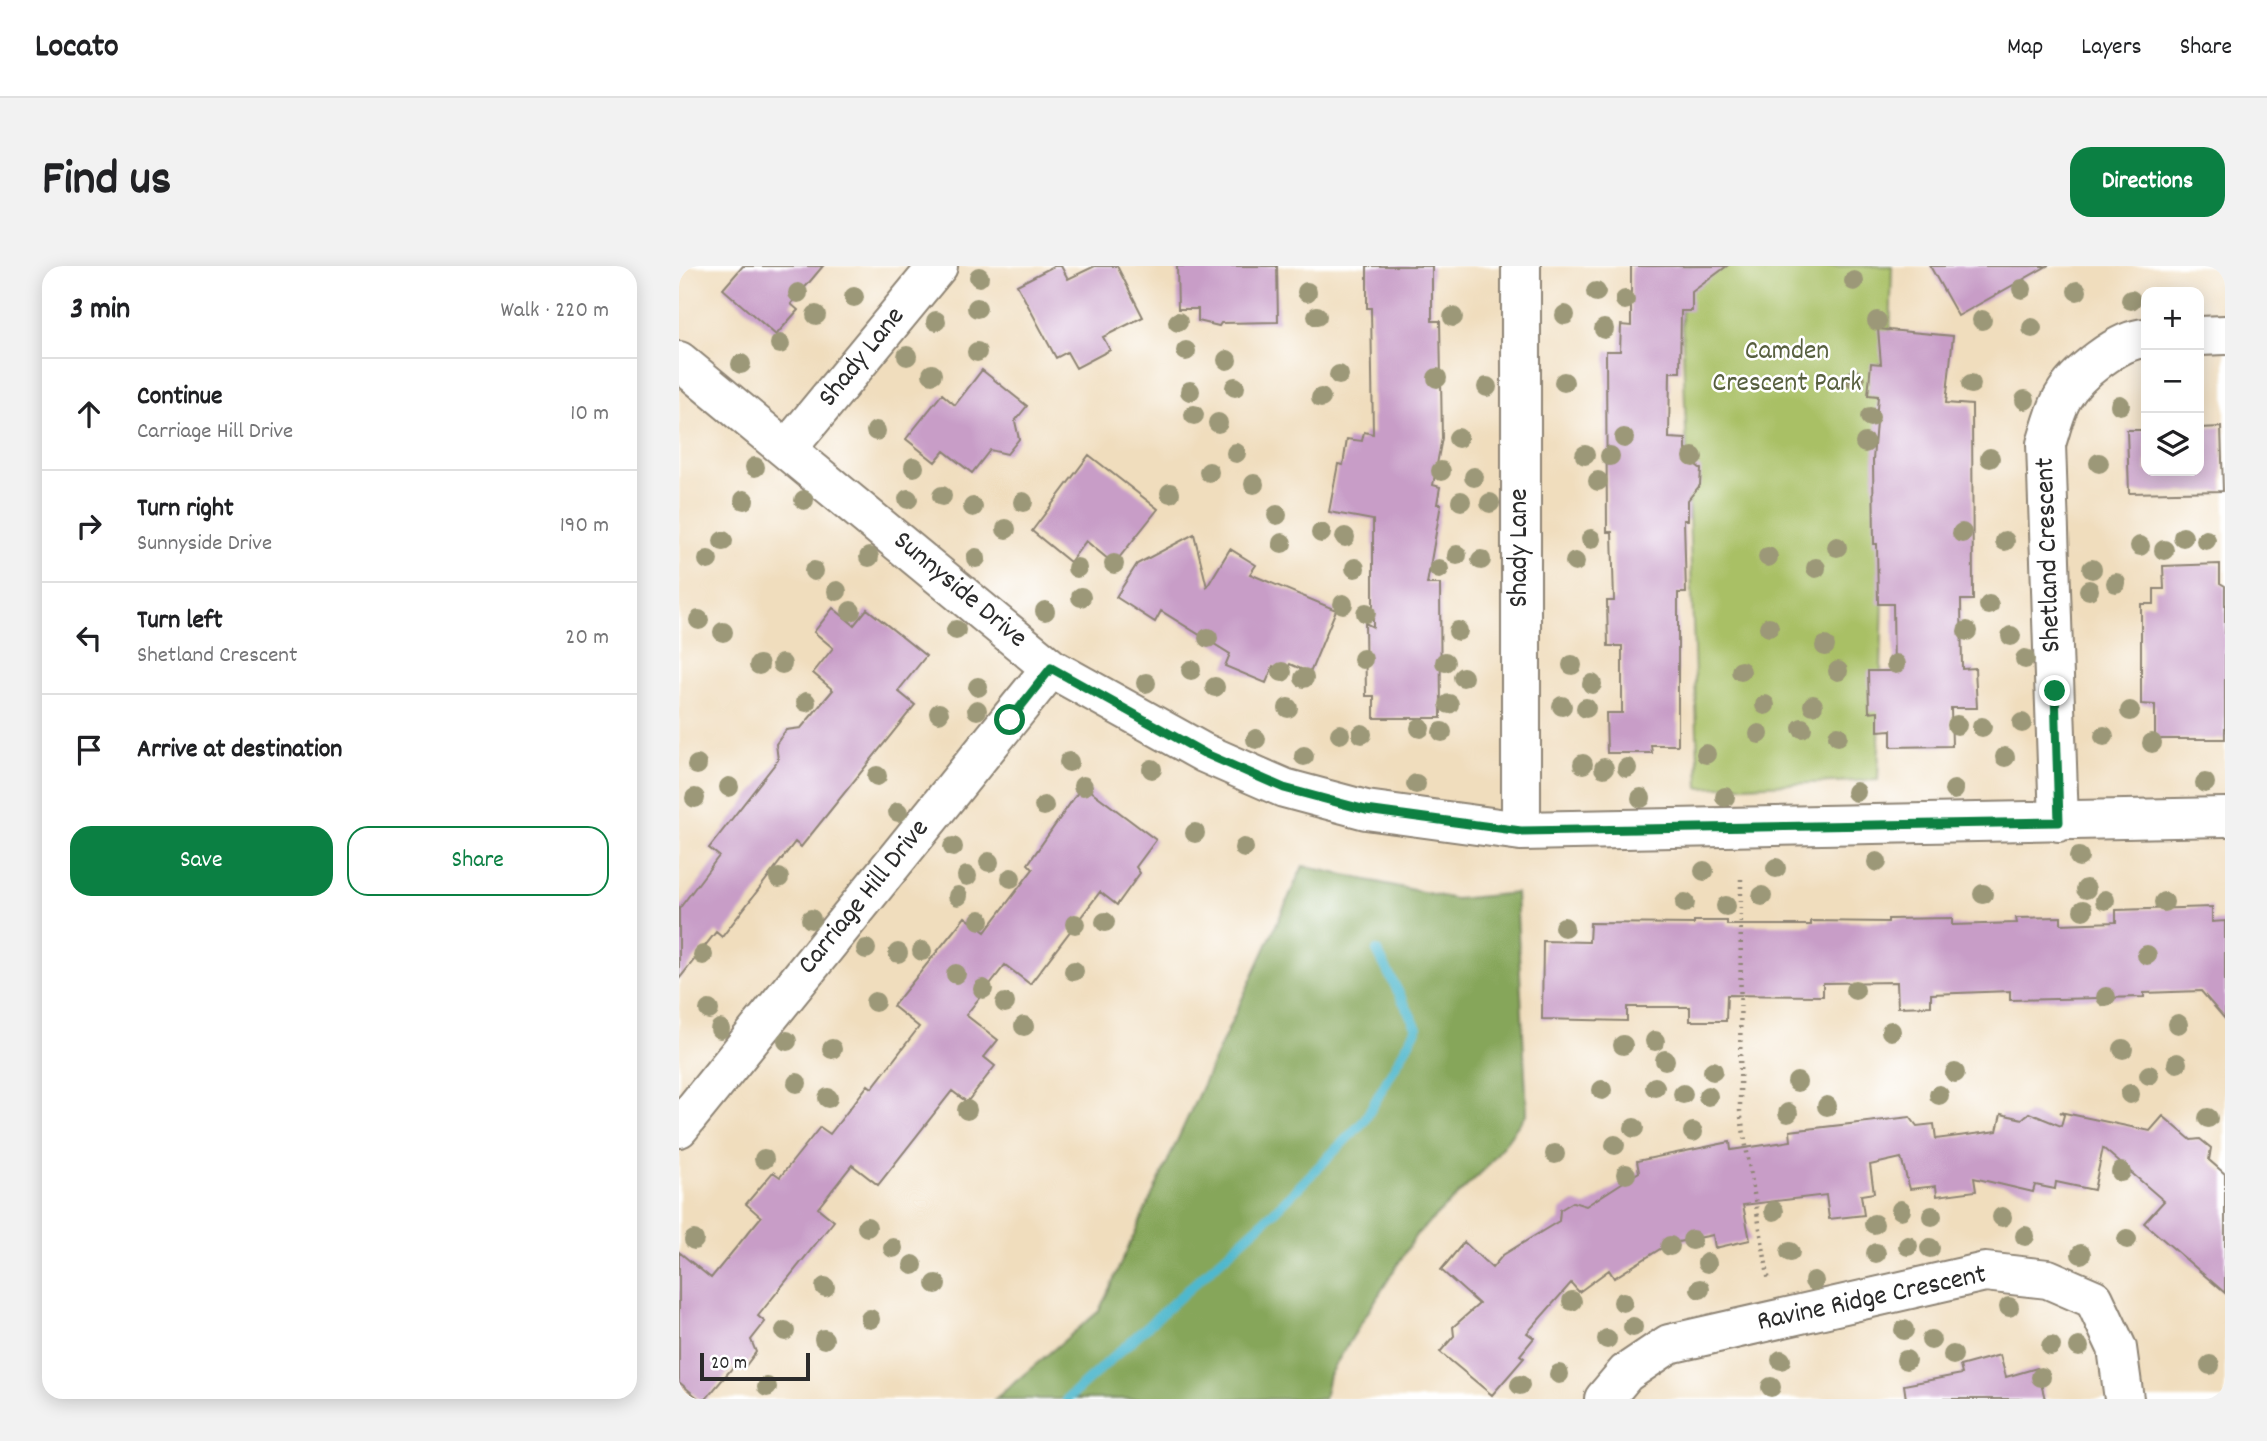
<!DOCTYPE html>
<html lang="en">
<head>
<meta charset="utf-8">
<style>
	:root { --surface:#fff; --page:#f2f2f2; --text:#202124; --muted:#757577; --line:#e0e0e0; --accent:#0b8043 }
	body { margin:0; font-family:Dekko,sans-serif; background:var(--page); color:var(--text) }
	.controls { position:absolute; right:21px; top:21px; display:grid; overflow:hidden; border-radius:14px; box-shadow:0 4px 18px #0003 }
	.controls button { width:63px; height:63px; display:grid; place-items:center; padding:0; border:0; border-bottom:2px solid var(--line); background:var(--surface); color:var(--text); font:35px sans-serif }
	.scale { position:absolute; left:21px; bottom:18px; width:110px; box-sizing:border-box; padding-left:7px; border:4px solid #2b2b2b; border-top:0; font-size:19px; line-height:24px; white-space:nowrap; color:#2b2b2b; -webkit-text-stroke:5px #fff; paint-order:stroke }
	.stop { position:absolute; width:21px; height:21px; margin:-16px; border:5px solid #0b8043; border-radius:50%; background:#fff }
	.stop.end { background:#0b8043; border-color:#fff; box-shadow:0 2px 7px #0008 }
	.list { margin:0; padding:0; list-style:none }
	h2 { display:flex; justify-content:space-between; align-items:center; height:91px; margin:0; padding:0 28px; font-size:30px }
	h2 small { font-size:23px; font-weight:400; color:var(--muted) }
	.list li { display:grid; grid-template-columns:46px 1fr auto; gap:21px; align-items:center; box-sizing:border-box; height:112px; padding:0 28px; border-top:2px solid var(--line) }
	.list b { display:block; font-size:26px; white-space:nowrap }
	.list p { margin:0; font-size:23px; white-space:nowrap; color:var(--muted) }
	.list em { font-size:23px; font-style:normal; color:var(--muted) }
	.actions { display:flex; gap:14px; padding:21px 28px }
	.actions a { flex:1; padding:16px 0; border:2px solid var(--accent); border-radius:21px; text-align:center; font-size:24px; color:var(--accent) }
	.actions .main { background:var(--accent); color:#fff }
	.icon { flex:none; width:38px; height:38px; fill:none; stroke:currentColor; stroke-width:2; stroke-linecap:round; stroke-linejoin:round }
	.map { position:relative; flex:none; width:1546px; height:1133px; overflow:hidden; border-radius:21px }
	header { display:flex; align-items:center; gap:42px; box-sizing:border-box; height:98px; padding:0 35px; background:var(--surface); border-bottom:2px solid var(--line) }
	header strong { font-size:33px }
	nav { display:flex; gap:38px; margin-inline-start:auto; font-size:24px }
	.intro { display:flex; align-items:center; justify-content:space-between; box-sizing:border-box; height:168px; padding:0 42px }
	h1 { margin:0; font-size:49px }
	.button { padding:18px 32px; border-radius:21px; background:var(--accent); color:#fff; font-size:24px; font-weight:700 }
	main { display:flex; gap:42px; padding:0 42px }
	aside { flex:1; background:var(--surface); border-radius:21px; box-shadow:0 4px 18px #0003 }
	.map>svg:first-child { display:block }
	.green { fill:#a9c065; stroke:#6a7648; stroke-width:2 }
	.forest { fill:#86a65a; stroke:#586842; stroke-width:2 }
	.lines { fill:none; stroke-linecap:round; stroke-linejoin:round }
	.stream { stroke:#50b8cd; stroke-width:10 }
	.building { fill:#c89dc7 }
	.minor-casing { stroke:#8e8474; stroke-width:42 }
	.path { stroke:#8e8474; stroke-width:4.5; stroke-dasharray:2 5; stroke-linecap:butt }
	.minor { stroke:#fff; stroke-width:38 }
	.tree { fill:#9c9878 }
	.route { stroke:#0b8043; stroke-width:9 }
	.labels { text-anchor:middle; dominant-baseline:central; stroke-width:5; stroke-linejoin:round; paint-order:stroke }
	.park-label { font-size:28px; fill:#575f3f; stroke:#fff }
	.street-label { font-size:28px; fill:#2b2b2b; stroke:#fff }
</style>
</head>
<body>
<header>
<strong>Locato</strong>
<nav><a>Map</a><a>Layers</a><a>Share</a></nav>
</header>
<div class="intro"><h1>Find us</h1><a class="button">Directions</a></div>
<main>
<aside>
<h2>3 min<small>Walk · 220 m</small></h2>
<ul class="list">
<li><svg class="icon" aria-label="ahead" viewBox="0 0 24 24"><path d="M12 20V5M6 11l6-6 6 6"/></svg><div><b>Continue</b><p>Carriage Hill Drive</p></div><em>10 m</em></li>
<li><svg class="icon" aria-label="right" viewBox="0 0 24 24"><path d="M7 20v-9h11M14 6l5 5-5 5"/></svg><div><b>Turn right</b><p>Sunnyside Drive</p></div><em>190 m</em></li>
<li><svg class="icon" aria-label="left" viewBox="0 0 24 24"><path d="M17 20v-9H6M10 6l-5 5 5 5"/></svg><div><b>Turn left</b><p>Shetland Crescent</p></div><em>20 m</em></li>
<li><svg class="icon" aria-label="arrive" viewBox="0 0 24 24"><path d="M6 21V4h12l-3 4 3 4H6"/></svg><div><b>Arrive at destination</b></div></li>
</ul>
<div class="actions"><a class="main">Save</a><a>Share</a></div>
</aside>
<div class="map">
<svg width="1546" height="1133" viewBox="0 0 1546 1133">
	<rect width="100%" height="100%" fill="#fff"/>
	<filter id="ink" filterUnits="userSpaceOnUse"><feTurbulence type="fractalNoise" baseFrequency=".0143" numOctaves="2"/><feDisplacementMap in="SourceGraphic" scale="14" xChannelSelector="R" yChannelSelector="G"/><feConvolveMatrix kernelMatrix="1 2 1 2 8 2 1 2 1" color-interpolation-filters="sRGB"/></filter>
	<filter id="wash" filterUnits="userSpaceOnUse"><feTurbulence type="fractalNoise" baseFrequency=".00686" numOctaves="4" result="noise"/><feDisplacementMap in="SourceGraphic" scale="28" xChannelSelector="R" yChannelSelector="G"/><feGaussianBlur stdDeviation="1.57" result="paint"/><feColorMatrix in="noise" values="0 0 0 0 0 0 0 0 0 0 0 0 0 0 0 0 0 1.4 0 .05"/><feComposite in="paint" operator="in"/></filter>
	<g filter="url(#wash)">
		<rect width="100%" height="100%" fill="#f0ddbd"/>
		<!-- green -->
		<path class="green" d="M1001,0H1213L1199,514L1020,522Z"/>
		<!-- forest -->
		<path class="forest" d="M624,600L776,633L837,627L848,847L809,900L737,969L650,1109L645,1133H316L420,1045Z"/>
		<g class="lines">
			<!-- stream -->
			<path class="stream" d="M388,1133L597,944L685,855L738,762L698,685"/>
		</g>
		<g id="blocks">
			<!-- building -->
			<path class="building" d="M64,0H144L112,38L119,44L97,69L44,23Z
				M375,0H382L389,13L416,0H438L464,51L424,71L431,84L397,102L388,86L377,92L338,19Z
				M498,0H598L599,56L542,57L540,60L519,55V43H499Z
				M688,0H753V55H761L763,172L754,219L761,221L758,238H762L748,318H761L762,452H695V430H687L686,357L694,361V254L650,246L659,198L664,199L668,173L683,175L685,166L694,168L692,42H688Z
				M952,0H1048L1013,26V45H1002L1001,106H991L990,172L1007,173V191L1022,203L1021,219L1009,234V254H1005L1007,327H999V479H972L973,487H928L927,447H943V380H929L928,335H935L933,266H928L927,85H941L942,59L952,60Z
				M1251,0H1368L1279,50Z
				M1199,63L1274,70L1267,137L1293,139L1294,334H1282L1283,403L1296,402L1298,442H1272L1273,480L1212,481V464L1199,465V445L1190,446L1189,405H1215L1214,338H1199L1198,278H1195L1194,194L1199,130L1189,129L1192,97L1202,98Z
				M303,104L348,140L336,155L340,173L328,188L311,184L293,207L265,185L256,196L227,173L263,128L276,139Z
				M1542,161L1544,225L1450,227L1448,164H1467V205H1520V162Z
				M410,189L479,243L435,298L407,275L391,296L353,265Z
				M515,268L528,321L551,283L577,299L571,308L657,344L631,407L611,398L607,406L594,400L587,417L546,400L551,388L482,345L476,356L437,331L458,298Z
				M1541,298V317L1546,320V473H1476V439L1462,438V338H1475V323H1485L1484,300Z
				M154,342L175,359L188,343L247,390L219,425L236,439L122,581L116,576L43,671L37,666L0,713V643L40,590L30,582L99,494L97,478L107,464L122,462L154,424L134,407L154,382L135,366Z
				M404,519L477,574L457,601L461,607L438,639L421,626L351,718L326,699L287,749L319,774L305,791L316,800L288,836L273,825L199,919L173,899L139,942L155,955L79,1050L86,1056L72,1074L77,1086L65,1102L54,1101L27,1133H20L0,1116V986L32,1012L82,951L67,938L94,906L101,911L141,861L151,868L189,819L193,822L240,761L214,740L286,651L306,666L354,603L349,598Z
				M1533,641V656L1546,655V753L1522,725L1465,727V731L1331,734V725L1252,728V740L1219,741L1218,716L1144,717V730L1048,729L1047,755H1011V741H948V755L863,753L864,675L910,676L911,657L1015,658V655H1048V659H1132V655L1209,656V653L1273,652V659L1338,657L1337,652L1382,651V658L1437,656V644Z
				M1381,846L1471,865L1484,850L1512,874L1521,873L1532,882L1530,894L1546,908V1027L1465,957L1485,935L1424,882L1415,924L1377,916L1376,923L1356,919L1354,926L1295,912L1297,925L1258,930L1257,920L1231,923L1222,892L1191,899L1195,927L1182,929L1185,949L1150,953L1147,929L1064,939L1071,974L1036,982L1034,969L989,978L935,1012L930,1004L900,1026L892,1017L848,1067L855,1072L841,1089L845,1092L813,1129L761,1086L775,1070L774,1061L800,1038L762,1004L785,976L813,1002L824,989L880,955L881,944L894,936L907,940L960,906L958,895L1051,876L1052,884L1112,875L1111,865L1231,851L1238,860L1255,858L1257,873L1318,865L1322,848L1343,853L1350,847L1382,860L1385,849Z
				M1321,1089L1327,1111L1358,1102L1366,1133H1227L1225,1119L1283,1108L1281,1100Z"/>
		</g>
	</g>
	<g filter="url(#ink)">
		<use href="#blocks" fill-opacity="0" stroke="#8e8474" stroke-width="2"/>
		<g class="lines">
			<!-- minor casing -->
			<g class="minor-casing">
				<path id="minor" d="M842,0V565
					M1520,70L1546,69
					M0,95L372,402L525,487L605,522L687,544L842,565L1546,551
					M108,183L259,0
					M1380,556L1367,178C1372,163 1376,144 1384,131C1397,108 1440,73 1467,72
					M0,862L372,402
					M925,1133L947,1107L990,1078L1306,1006L1369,1013L1415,1033L1438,1082L1445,1133"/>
			</g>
			<!-- path -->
			<path class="path" d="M1062,613L1061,845L1090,1016"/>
			<!-- minor -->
			<use href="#minor" class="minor"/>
		</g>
		<!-- trees -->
		<g class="tree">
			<circle cx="300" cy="11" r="10"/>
			<circle cx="1175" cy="15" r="10"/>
			<circle cx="1343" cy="23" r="10"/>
			<circle cx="1398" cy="25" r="10"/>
			<circle cx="628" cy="26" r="10"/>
			<circle cx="917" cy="26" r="10"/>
			<circle cx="119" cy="27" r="10"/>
			<circle cx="175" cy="31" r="10"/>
			<circle cx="946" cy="34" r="10"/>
			<circle cx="1452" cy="34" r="10"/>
			<circle cx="298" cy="42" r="10"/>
			<circle cx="137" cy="49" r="10"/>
			<circle cx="886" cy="49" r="10"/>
			<circle cx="638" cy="50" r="10"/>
			<circle cx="774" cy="51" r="10"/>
			<circle cx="1303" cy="54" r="10"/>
			<circle cx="257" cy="55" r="10"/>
			<circle cx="1198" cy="55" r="10"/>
			<circle cx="499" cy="56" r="10"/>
			<circle cx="1353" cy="62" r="10"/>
			<circle cx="925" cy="63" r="10"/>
			<circle cx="101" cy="78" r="10"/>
			<circle cx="507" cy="85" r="10"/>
			<circle cx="298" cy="86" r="10"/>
			<circle cx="228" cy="90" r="10"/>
			<circle cx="548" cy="94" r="10"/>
			<circle cx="62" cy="98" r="10"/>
			<circle cx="253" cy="108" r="10"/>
			<circle cx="660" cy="109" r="10"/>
			<circle cx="758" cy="112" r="10"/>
			<circle cx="1176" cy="113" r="10"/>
			<circle cx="885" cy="116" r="10"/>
			<circle cx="1292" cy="118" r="10"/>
			<circle cx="556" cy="121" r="10"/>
			<circle cx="808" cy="121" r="10"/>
			<circle cx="511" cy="125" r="10"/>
			<circle cx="642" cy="132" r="10"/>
			<circle cx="1346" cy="134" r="10"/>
			<circle cx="1441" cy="139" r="10"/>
			<circle cx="515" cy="149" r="10"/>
			<circle cx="1191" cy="151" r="10"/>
			<circle cx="539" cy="157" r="10"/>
			<circle cx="197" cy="165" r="10"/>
			<circle cx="779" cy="172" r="10"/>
			<circle cx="945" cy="172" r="10"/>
			<circle cx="1186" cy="177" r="10"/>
			<circle cx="557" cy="187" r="10"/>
			<circle cx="906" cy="189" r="10"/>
			<circle cx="931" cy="190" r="10"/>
			<circle cx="1014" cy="191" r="10"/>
			<circle cx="1311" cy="192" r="10"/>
			<circle cx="1420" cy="197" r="10"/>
			<circle cx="76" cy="201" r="10"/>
			<circle cx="235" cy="201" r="10"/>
			<circle cx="762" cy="205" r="10"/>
			<circle cx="530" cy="206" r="10"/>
			<circle cx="795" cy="211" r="10"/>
			<circle cx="919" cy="215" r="10"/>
			<circle cx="575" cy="218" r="10"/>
			<circle cx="491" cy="227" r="10"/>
			<circle cx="263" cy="230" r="10"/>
			<circle cx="229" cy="233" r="10"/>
			<circle cx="65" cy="234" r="10"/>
			<circle cx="125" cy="234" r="10"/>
			<circle cx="782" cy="235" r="10"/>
			<circle cx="344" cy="236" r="10"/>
			<circle cx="811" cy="237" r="10"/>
			<circle cx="294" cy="241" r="10"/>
			<circle cx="598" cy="249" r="10"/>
			<circle cx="327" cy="263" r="10"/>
			<circle cx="642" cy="267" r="10"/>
			<circle cx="1283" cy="267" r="10"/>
			<circle cx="666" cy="271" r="10"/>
			<circle cx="1504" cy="271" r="10"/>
			<circle cx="912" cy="273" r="10"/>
			<circle cx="1527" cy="274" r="10"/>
			<circle cx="44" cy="275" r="10"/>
			<circle cx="1326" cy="275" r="10"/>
			<circle cx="603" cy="277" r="10"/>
			<circle cx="1461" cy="280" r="10"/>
			<circle cx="1158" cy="281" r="10"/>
			<circle cx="1485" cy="284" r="10"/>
			<circle cx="778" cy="289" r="10"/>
			<circle cx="190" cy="291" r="10"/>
			<circle cx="1089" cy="291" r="10"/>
			<circle cx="297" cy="292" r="10"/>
			<circle cx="29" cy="294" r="10"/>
			<circle cx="802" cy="294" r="10"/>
			<circle cx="896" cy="296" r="10"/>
			<circle cx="435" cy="298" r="10"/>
			<circle cx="398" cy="302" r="10"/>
			<circle cx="676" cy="302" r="10"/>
			<circle cx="1137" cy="302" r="10"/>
			<circle cx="760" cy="303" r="10"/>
			<circle cx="1413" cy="303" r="10"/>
			<circle cx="135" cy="305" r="10"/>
			<circle cx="1437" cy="317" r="10"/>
			<circle cx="1410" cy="324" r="10"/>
			<circle cx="158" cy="325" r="10"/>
			<circle cx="402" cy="331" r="10"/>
			<circle cx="664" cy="338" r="10"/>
			<circle cx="1310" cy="339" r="10"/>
			<circle cx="172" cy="345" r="10"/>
			<circle cx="366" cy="345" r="10"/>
			<circle cx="687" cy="347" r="10"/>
			<circle cx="20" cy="354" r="10"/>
			<circle cx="1090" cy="361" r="10"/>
			<circle cx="277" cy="364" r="10"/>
			<circle cx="779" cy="365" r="10"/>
			<circle cx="1288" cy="365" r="10"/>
			<circle cx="44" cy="366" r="10"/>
			<circle cx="1332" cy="370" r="10"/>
			<circle cx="529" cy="372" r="10"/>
			<circle cx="1146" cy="380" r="10"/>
			<circle cx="684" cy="393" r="10"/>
			<circle cx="1346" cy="393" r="10"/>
			<circle cx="766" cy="396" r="10"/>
			<circle cx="103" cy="398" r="10"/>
			<circle cx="1217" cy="398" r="10"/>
			<circle cx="80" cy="399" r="10"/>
			<circle cx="893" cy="399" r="10"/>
			<circle cx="512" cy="404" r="10"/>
			<circle cx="1062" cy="405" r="10"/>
			<circle cx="1159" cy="405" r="10"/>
			<circle cx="603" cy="406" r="10"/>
			<circle cx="784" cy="411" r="10"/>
			<circle cx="625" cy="412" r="10"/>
			<circle cx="467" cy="417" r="10"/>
			<circle cx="913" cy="418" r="10"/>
			<circle cx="299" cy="421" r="10"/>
			<circle cx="536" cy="421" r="10"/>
			<circle cx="127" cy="436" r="10"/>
			<circle cx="770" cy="438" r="10"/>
			<circle cx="1086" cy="439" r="10"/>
			<circle cx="1134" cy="439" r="10"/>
			<circle cx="883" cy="440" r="10"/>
			<circle cx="609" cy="442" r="10"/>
			<circle cx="907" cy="442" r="10"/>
			<circle cx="298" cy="444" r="10"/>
			<circle cx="1451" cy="445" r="10"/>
			<circle cx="260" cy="447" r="10"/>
			<circle cx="1343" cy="457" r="10"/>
			<circle cx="1278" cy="459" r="10"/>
			<circle cx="1303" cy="461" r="10"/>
			<circle cx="741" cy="462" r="10"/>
			<circle cx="1123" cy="462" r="10"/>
			<circle cx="763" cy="466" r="10"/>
			<circle cx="661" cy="468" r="10"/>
			<circle cx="683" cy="468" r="10"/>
			<circle cx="1080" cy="468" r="10"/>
			<circle cx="1159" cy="470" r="10"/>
			<circle cx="1425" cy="470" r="10"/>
			<circle cx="577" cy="473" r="10"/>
			<circle cx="1473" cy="477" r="10"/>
			<circle cx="1027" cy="488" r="10"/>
			<circle cx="625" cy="490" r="10"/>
			<circle cx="1326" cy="491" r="10"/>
			<circle cx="390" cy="496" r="10"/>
			<circle cx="904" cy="498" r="10"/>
			<circle cx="18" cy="499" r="10"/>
			<circle cx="925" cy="502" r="10"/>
			<circle cx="948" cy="502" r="10"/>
			<circle cx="473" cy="503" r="10"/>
			<circle cx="198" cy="510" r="10"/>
			<circle cx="1526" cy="517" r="10"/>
			<circle cx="737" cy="518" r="10"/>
			<circle cx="404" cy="520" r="10"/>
			<circle cx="50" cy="521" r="10"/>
			<circle cx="1275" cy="524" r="10"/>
			<circle cx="1177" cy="526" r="10"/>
			<circle cx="1046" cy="531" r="10"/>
			<circle cx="16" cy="532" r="10"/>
			<circle cx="962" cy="532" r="10"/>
			<circle cx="365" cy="540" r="10"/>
			<circle cx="219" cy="546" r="10"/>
			<circle cx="516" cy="567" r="10"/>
			<circle cx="274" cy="581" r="10"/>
			<circle cx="565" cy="582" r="10"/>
			<circle cx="1400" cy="591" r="10"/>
			<circle cx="310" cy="596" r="10"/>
			<circle cx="1198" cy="596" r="10"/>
			<circle cx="1097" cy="602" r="10"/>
			<circle cx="1025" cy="605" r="10"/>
			<circle cx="288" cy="610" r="10"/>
			<circle cx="100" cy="612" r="10"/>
			<circle cx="332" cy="612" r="10"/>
			<circle cx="1407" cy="623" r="10"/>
			<circle cx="1304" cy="628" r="10"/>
			<circle cx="279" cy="630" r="10"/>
			<circle cx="1083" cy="630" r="10"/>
			<circle cx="1426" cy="634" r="10"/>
			<circle cx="1485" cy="636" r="10"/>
			<circle cx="1006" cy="637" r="10"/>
			<circle cx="1047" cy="640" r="10"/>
			<circle cx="1404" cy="644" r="10"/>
			<circle cx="132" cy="653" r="10"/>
			<circle cx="301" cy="654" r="10"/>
			<circle cx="426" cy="656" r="10"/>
			<circle cx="396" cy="658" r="10"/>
			<circle cx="885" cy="661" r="10"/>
			<circle cx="187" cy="683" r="10"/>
			<circle cx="243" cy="685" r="10"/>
			<circle cx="219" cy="687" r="10"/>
			<circle cx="24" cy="689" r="10"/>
			<circle cx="1468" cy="689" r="10"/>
			<circle cx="395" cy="705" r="10"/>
			<circle cx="277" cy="708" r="10"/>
			<circle cx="304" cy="723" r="10"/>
			<circle cx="1176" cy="724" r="10"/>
			<circle cx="1427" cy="731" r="10"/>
			<circle cx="196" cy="736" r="10"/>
			<circle cx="326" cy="737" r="10"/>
			<circle cx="30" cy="744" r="10"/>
			<circle cx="1499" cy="758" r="10"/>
			<circle cx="345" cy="760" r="10"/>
			<circle cx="41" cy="763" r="10"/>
			<circle cx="1212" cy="765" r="10"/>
			<circle cx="108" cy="775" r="10"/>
			<circle cx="976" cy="775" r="10"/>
			<circle cx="944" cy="779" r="10"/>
			<circle cx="153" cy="783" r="10"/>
			<circle cx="1444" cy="783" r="10"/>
			<circle cx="986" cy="794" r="10"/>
			<circle cx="1498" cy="797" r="10"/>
			<circle cx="1034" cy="805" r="10"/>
			<circle cx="1276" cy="807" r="10"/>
			<circle cx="1470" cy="809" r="10"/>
			<circle cx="1118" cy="816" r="10"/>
			<circle cx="118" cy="817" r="10"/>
			<circle cx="976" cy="821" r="10"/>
			<circle cx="923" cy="824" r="10"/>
			<circle cx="1004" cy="828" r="10"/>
			<circle cx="1451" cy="828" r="10"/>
			<circle cx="1260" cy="829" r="10"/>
			<circle cx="1029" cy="830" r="10"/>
			<circle cx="149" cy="832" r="10"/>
			<circle cx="1148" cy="840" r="10"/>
			<circle cx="288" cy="844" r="10"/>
			<circle cx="1109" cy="847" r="10"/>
			<circle cx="1529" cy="852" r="10"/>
			<circle cx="955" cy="862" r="10"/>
			<circle cx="1014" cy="866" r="10"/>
			<circle cx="936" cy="879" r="10"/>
			<circle cx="876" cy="888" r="10"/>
			<circle cx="85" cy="893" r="10"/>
			<circle cx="1442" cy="906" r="10"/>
			<circle cx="947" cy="908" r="10"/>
			<circle cx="1222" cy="944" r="10"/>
			<circle cx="1095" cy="945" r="10"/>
			<circle cx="1253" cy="950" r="10"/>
			<circle cx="1323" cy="951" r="10"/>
			<circle cx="1195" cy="958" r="10"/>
			<circle cx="188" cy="961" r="10"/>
			<circle cx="1346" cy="970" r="10"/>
			<circle cx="1448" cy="973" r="10"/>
			<circle cx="15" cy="974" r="10"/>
			<circle cx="1013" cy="974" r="10"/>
			<circle cx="991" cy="980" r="10"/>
			<circle cx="1229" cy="980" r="10"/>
			<circle cx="214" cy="982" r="10"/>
			<circle cx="1251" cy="982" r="10"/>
			<circle cx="1111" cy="986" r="10"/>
			<circle cx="1197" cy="987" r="10"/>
			<circle cx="1402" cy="988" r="10"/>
			<circle cx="1028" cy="997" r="10"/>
			<circle cx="234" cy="999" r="10"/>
			<circle cx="1135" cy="1015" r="10"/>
			<circle cx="257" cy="1018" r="10"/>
			<circle cx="146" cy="1021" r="10"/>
			<circle cx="1021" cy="1023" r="10"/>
			<circle cx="893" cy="1035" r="10"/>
			<circle cx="944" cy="1036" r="10"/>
			<circle cx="1330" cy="1041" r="10"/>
			<circle cx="191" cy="1053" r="10"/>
			<circle cx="954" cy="1061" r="10"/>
			<circle cx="1225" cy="1064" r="10"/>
			<circle cx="106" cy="1065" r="10"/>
			<circle cx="145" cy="1073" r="10"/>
			<circle cx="928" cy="1073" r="10"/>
			<circle cx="1252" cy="1074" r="10"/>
			<circle cx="1372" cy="1080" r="10"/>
			<circle cx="1400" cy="1081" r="10"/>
			<circle cx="1274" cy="1089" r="10"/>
			<circle cx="1102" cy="1094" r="10"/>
			<circle cx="1227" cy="1094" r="10"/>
			<circle cx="1531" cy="1099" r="10"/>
			<circle cx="880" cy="1108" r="10"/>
			<circle cx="1362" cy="1111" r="10"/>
			<circle cx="841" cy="1119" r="10"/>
			<circle cx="88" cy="1121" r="10"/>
			<circle cx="1092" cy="1121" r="10"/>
		</g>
	</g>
	<g class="lines" filter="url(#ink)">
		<!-- route -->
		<path class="route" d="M331,454L372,402L525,487L605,522L687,544L842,565L1380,556L1376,425"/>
	</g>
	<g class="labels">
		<!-- park labels -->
		<g class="park-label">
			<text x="1108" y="87">Camden<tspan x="1108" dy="32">Crescent Park</tspan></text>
		</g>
		<!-- street labels -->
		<g class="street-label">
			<text transform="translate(184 92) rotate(-51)">Shady Lane</text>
			<text transform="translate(842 282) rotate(-90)">Shady Lane</text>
			<text transform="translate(1371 289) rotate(-92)">Shetland Crescent</text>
			<text transform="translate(280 325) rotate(40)">Sunnyside Drive</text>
			<text transform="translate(186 632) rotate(-51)">Carriage Hill Drive</text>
			<text transform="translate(1193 1034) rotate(-12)">Ravine Ridge Crescent</text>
		</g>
	</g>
</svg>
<div class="controls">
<button>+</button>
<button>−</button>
<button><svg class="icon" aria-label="layers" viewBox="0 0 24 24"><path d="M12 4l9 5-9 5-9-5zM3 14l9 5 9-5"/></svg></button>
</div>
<div class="scale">20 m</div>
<div class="stop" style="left:331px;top:454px"></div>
<div class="stop end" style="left:1376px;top:425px"></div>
</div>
</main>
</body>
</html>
